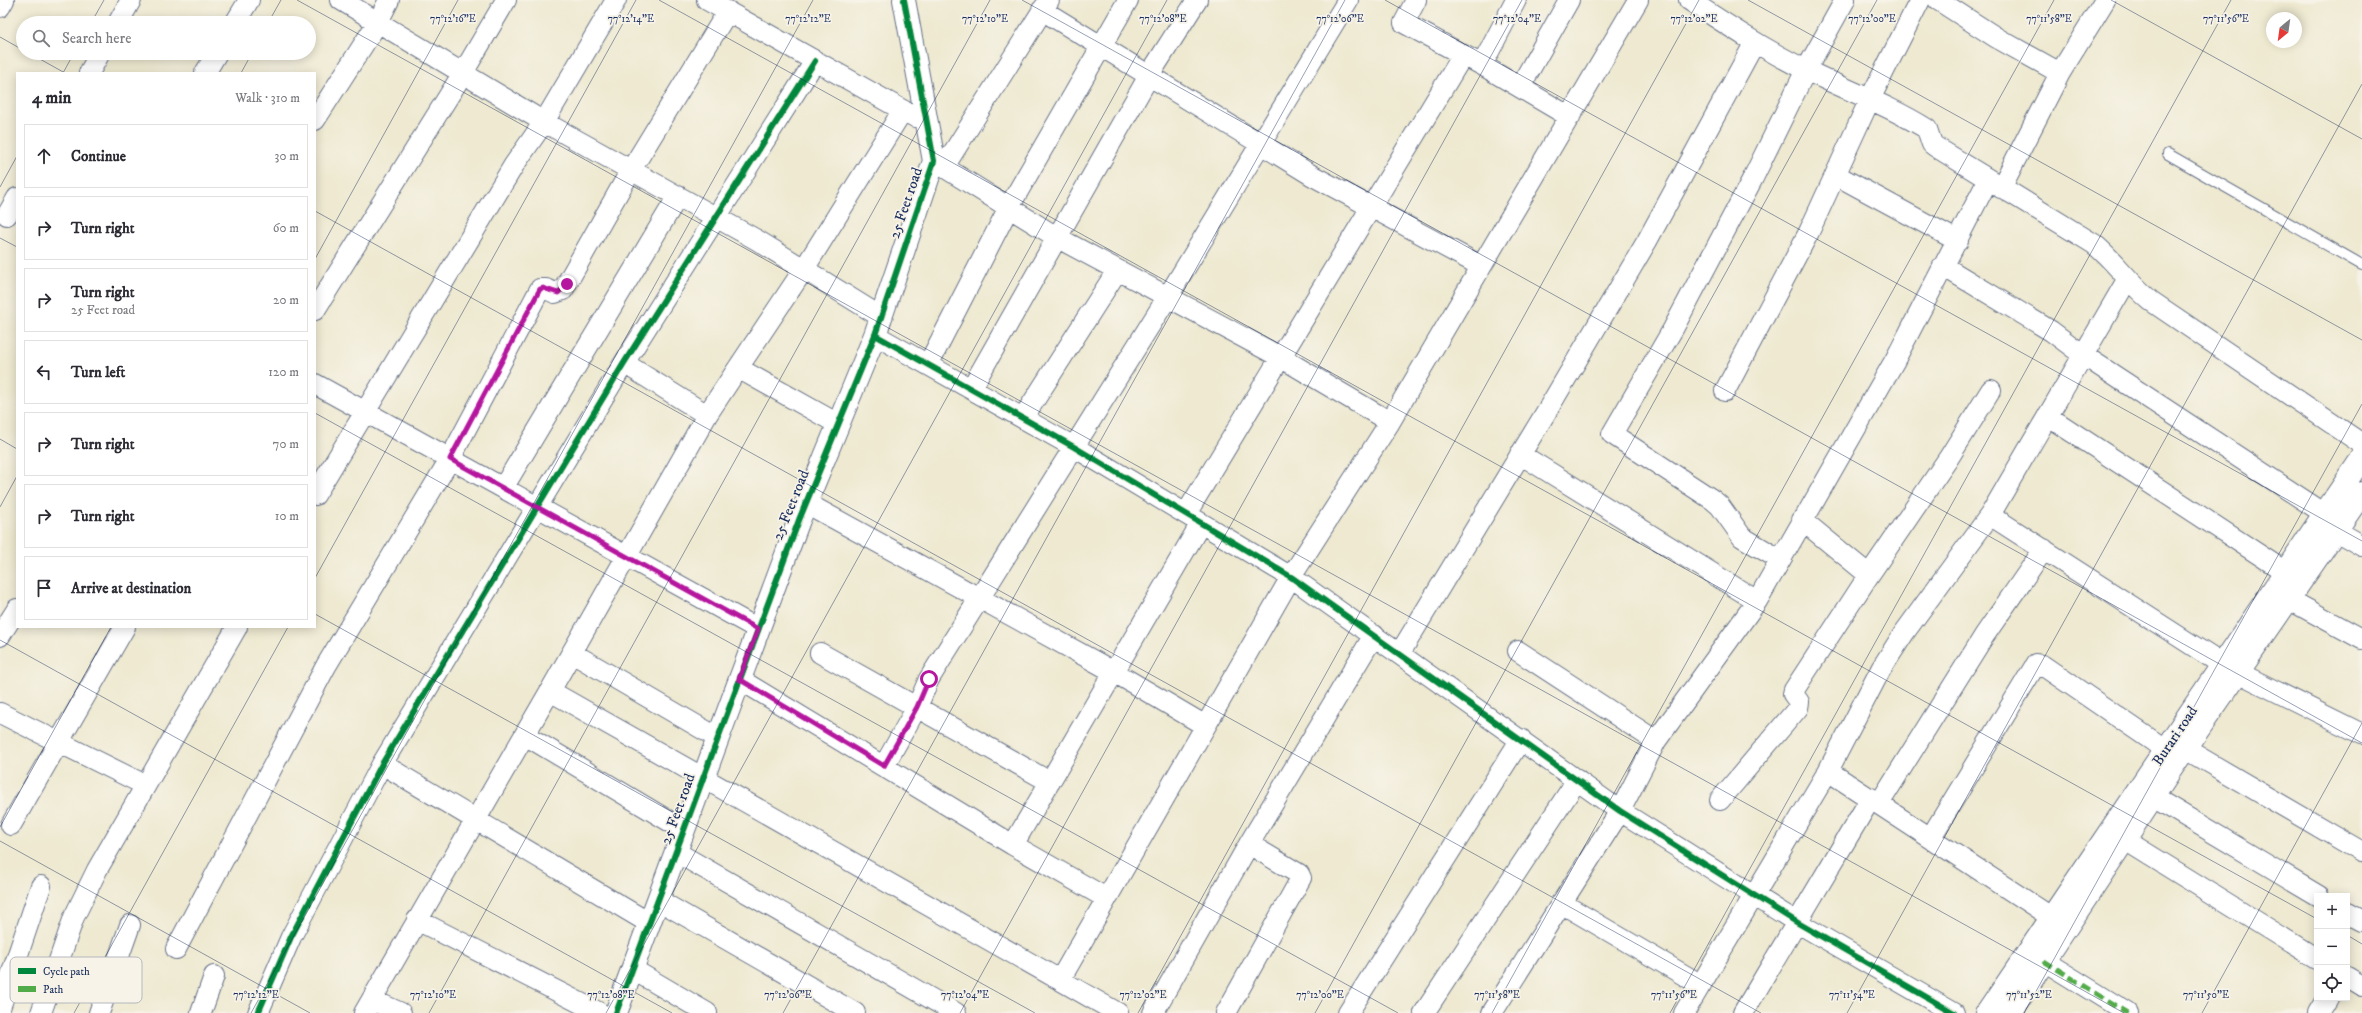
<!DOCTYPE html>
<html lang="en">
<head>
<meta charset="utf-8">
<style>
	:root { --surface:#fff; --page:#f2f2f3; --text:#2b2b33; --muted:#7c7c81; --line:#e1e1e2 }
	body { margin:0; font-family:"IM FELL DW Pica",serif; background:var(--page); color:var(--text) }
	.controls { position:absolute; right:12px; bottom:12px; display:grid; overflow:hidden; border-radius:0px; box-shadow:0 2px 10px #0003 }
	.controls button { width:36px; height:36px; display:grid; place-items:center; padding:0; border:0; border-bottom:1px solid var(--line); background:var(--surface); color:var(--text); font:20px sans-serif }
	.compass { position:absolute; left:2266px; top:12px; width:36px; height:36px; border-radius:50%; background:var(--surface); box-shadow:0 2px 10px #0003; rotate:209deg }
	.stop { position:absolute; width:12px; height:12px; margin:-9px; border:3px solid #b5179e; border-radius:50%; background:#fff }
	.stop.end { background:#b5179e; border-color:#fff; box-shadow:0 1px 4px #0008 }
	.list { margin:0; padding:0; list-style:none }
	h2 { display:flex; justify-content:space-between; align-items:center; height:52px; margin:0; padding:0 16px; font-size:17px }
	h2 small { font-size:13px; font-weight:400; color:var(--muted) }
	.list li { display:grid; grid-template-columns:26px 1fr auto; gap:12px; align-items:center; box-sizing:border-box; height:64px; margin:0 8px 8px; padding:0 8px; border:1px solid var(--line); border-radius:0px }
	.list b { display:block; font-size:15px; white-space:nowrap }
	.list p { margin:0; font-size:13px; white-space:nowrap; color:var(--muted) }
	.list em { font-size:13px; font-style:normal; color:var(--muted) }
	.icon { flex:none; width:22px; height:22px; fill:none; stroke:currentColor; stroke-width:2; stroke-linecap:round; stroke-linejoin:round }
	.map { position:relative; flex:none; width:2362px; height:1013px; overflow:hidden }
	.search { position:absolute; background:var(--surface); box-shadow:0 2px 10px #0003; left:16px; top:16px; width:300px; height:44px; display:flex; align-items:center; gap:10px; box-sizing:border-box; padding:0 14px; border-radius:22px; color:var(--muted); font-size:15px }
	.panel { position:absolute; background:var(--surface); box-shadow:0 2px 10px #0003; left:16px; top:72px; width:300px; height:556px; border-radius:0px }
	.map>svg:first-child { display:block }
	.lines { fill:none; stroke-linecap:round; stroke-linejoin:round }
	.service-casing { stroke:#657086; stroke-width:12 }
	.minor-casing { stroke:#657086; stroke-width:22 }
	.tertiary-casing { stroke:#657086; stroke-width:24 }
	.secondary-casing { stroke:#657086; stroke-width:24 }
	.service { stroke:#fff; stroke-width:10 }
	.minor { stroke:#fff; stroke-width:20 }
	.tertiary { stroke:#fff; stroke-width:22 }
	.secondary { stroke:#fff; stroke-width:22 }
	.quiet { stroke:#52ab49; stroke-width:5; stroke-dasharray:10 5; stroke-linecap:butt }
	.cycleway-casing { stroke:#f7f3e8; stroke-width:8 }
	.cycleway { stroke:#00873e; stroke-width:6 }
	.route { stroke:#b5179e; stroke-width:5 }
	.ticks { fill:none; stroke:#1b2f5e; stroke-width:1; stroke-opacity:0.45 }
	.labels { text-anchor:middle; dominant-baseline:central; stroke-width:3.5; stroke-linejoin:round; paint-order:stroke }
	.street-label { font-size:15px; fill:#1b2f5e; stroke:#f7f3e8 }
	.key { fill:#f7f3e8; stroke:#b5b8bf; stroke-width:1 }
	.key-label { font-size:11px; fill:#1b2f5e }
	.ticks-label { font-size:10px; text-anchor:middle; fill:#1b2f5e; stroke:#f7f3e8; stroke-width:3.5; stroke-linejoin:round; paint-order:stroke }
</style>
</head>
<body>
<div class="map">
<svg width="2362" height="1013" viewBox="0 0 2362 1013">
	<rect width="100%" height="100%" fill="#f7f3e8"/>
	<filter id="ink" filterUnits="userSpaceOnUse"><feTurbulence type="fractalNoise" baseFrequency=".025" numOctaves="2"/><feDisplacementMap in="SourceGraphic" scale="8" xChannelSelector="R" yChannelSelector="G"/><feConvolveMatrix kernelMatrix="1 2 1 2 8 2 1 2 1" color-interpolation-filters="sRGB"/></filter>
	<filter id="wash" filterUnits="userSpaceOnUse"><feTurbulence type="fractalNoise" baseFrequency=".012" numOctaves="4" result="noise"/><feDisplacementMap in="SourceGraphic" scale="16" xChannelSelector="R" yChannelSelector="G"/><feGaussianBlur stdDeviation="0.9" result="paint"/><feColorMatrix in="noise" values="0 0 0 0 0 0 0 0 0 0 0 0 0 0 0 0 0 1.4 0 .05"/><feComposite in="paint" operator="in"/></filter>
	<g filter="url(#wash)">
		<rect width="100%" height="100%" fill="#eee9d0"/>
	</g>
	<g filter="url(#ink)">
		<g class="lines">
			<!-- service casing -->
			<g class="service-casing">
				<path id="service" d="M2168,154L2362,265"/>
			</g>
			<!-- minor casing -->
			<g class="minor-casing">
				<path id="minor" d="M341,0L544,122L616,0
					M707,0L915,117
					M1416,0L1404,23L1482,65L1570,117
					M1689,0C1727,25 1765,50 1806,70C1846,90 1889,105 1927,129L1932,144L1936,147L2094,244C2115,261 2130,284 2151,301L2362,444
					M1938,0L1997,38L2060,73L2001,188
					M0,7L4,0
					M1042,10L1313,176L1481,266
					M118,23L131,0
					M235,23L249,0
					M1482,65L1516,0
					M89,73L100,53
					M205,73L217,53
					M2060,73L2105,0
					M1520,87L1569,0
					M315,120L378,22L389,0
					M934,161L1058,238L1280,357L1390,422L1291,577L1060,980
					M944,167L1049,0
					M1836,175L1958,241
					M7,215L17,198
					M1943,266L2051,331L2083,355L2325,514
					M315,310L463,73L506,0
					M875,335L1074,447L1291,577L1620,811L1798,923L1954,1013
					M928,365L1009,207L1128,0
					M315,384L758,629
					M971,389L1150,74L1197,0
					M1725,391L1809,232L1870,99L1920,0
					M707,415L738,368
					M2049,417L2284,571
					M1023,418L1117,271
					M1390,422L1638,0
					M838,424L738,368L804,269L903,110
					M1520,454L1757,601
					M503,488L678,196
					M315,495L514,165L544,122L757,240L881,317
					M806,503L1114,672L1204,725
					M1186,514L1463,55
					M1990,515L2223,665L2362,734
					M1802,520L1869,575L1948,459L1991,390
					M2336,531L2362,546
					M1779,559L1742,537L1720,506L1713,500L1612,434L1673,329L1753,178L1806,70L1845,0
					M2288,599L2362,639
					M0,636L17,609
					M1518,651L1656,741
					M572,653L718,738
					M820,653L1050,782
					M1400,653L1548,409L1647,241L1755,42
					M739,679L1013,845L1106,898
					M550,691L1118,1013
					M0,713L145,785
					M525,735L684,830
					M2187,750L2362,852
					M382,764L649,923
					M884,766L917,707L929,679L1167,298L1348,0
					M1828,771L2051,917
					M2153,797L2319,896
					M1720,800L1798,708L1799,702L1793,694L1794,690L1869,575
					M1879,804L1984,636L2044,549
					M11,825L125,627
					M1931,837L2036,664L2042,665L2166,750
					M2125,840L2317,959
					M1013,845L1201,523
					M676,852L956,1013
					M658,900L855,1013
					M1561,903L1701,985
					M2347,913L2362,921
					M417,920L600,1013
					M176,949L326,666L450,459L540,289H546L555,293L563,290L631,170L728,11
					M2044,961L2128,1013
					M632,969L707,1013
					M2347,977L2362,986
					M372,1000L401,1013
					M0,1008L41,886
					M41,1013L74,917L97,870L237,627
					M99,1013L130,925
					M201,1013L214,976
					M258,1013L291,937L382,764L624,363L815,61
					M364,1013L550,691L707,415L624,363
					M1153,1013L1249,844
					M1226,1013L1301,878L1299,874L1249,844L1374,635
					M1348,1013L1521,739
					M1424,1013L1577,780
					M1492,1013L1620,811L1656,741L1757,601L1895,360L1988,180
					M1684,1013L1828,771L1881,669L1904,633L1990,515L2127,280
					M1743,1013L1871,798
					M2319,1013L2328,998"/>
			</g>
			<!-- tertiary casing -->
			<g class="tertiary-casing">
				<path id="tertiary" d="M616,1013L799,520L875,335L934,161L904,0"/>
			</g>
			<!-- secondary casing -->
			<g class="secondary-casing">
				<path id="secondary" d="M1987,1013L2362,458
					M2010,1013L2176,762L2362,493"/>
			</g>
			<!-- service -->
			<use href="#service" class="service"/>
			<!-- minor -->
			<use href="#minor" class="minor"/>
			<!-- tertiary -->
			<use href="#tertiary" class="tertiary"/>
			<!-- secondary -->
			<use href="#secondary" class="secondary"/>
			<!-- quiet -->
			<path class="quiet" d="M2044,961L2128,1013"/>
			<!-- cycleway casing -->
			<g class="cycleway-casing">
				<path id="cycleway" d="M875,335L1074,447L1291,577L1620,811L1798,923L1954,1013
					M258,1013L291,937L382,764L624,363L815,61
					M616,1013L799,520L875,335L934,161L904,0"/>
			</g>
			<!-- cycleway -->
			<use href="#cycleway" class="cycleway"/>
		</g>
	</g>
	<g class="lines" filter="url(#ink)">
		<!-- route -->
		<path class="route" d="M567,284L558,293L543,288L540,289L450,459L758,629L739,679L884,766L917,707L929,679"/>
	</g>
	<!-- ticks -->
	<path class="ticks" d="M297,0L2124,1013M659,0L2317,919M1022,0L2362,743M1385,0L2362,541M1748,0L2362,340M2111,0L2362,139M91,23L104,0M268,23L281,0M0,37L23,50M29,53L65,73M63,73L74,53M241,73L252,53M0,187L17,156M315,211L1761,1013M0,238L17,247M315,259L458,0M315,413L1398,1013M0,439L17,449M0,507L17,476M315,578L636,0M315,614L1035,1013M0,640L672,1013M0,827L111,627M0,841L310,1013M2347,935L2362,944M74,1013L288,627M251,1013L813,0M429,1013L990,0M606,1013L1167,0M783,1013L1345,0M960,1013L1522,0M1138,1013L1699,0M1315,1013L1877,0M1492,1013L2054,0M1670,1013L2231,0M1847,1013L2362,84M2024,1013L2362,404M2202,1013L2362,723"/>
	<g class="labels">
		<!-- street labels -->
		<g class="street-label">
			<text transform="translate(906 203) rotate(-71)">25 Feet road</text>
			<text transform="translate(791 505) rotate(-68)">25 Feet road</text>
			<text transform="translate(2175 736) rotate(-56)">Burari road</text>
			<text transform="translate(678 809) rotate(-70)">25 Feet road</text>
		</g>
	</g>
	<!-- legend -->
	<rect x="10" y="957" width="132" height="46" rx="6" class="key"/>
	<rect x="18" y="968" width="18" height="6" fill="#00873e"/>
	<rect x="18" y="986" width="18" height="6" fill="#52ab49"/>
	<g class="key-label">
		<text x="43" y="975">Cycle path</text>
		<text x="43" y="993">Path</text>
	</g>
	<g class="ticks-label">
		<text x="453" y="22">77°12'16"E</text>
		<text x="631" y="22">77°12'14"E</text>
		<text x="808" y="22">77°12'12"E</text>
		<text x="985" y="22">77°12'10"E</text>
		<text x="1163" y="22">77°12'08"E</text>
		<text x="1340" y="22">77°12'06"E</text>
		<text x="1517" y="22">77°12'04"E</text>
		<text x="1694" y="22">77°12'02"E</text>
		<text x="1872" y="22">77°12'00"E</text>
		<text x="2049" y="22">77°11'58"E</text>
		<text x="2226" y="22">77°11'56"E</text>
		<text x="256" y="998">77°12'12"E</text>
		<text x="433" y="998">77°12'10"E</text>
		<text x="611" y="998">77°12'08"E</text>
		<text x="788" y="998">77°12'06"E</text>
		<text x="965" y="998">77°12'04"E</text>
		<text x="1143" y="998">77°12'02"E</text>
		<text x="1320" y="998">77°12'00"E</text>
		<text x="1497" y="998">77°11'58"E</text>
		<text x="1674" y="998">77°11'56"E</text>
		<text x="1852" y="998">77°11'54"E</text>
		<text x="2029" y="998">77°11'52"E</text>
		<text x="2206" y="998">77°11'50"E</text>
	</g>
</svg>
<div class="controls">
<button>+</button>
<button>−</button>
<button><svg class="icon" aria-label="locate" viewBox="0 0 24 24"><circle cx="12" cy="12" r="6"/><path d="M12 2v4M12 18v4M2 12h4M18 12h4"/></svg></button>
</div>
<svg class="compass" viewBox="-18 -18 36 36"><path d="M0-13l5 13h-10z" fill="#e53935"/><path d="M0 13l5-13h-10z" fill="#7c7c81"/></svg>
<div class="stop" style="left:929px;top:679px"></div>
<div class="stop end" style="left:567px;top:284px"></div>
<div class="search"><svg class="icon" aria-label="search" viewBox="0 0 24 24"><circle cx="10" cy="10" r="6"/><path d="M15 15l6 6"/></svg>Search here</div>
<section class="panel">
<h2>4 min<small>Walk · 310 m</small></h2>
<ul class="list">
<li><svg class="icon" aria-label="ahead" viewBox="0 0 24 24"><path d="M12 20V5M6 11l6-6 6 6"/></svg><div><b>Continue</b></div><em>30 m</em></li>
<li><svg class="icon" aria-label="right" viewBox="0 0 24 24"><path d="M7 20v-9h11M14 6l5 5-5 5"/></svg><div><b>Turn right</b></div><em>60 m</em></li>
<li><svg class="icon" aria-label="right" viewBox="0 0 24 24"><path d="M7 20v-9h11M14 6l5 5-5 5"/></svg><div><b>Turn right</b><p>25 Feet road</p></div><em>20 m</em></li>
<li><svg class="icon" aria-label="left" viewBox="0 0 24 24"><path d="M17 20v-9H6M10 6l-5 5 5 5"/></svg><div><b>Turn left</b></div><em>120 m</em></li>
<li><svg class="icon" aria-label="right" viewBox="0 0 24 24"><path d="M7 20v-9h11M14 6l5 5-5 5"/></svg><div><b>Turn right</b></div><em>70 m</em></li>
<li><svg class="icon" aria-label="right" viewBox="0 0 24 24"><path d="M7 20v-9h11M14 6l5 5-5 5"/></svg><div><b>Turn right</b></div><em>10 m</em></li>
<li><svg class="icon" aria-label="arrive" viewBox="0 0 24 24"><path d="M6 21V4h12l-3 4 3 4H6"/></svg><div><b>Arrive at destination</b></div></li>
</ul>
</section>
</div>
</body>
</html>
